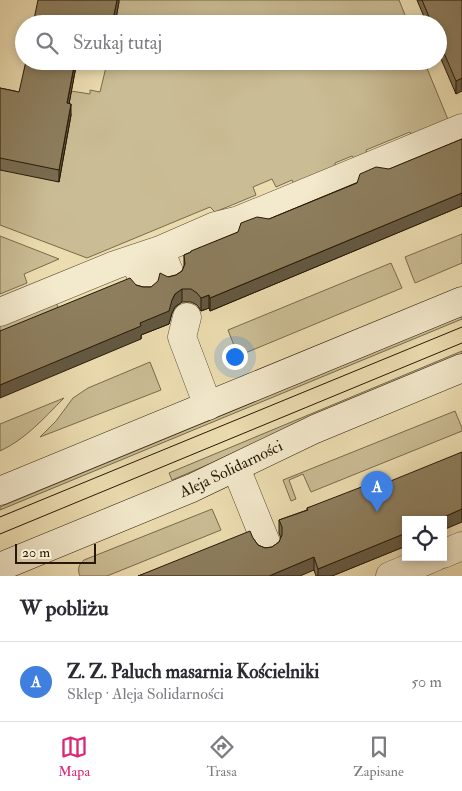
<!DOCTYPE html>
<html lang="pl">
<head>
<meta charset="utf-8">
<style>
	:root { --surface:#fff; --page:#f7f7f7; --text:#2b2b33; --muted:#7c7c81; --line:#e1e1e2; --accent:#db2777 }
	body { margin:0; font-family:"IM FELL Double Pica",serif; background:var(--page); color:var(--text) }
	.controls { position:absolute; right:15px; bottom:15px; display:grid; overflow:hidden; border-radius:0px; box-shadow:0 2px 8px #0003 }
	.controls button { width:45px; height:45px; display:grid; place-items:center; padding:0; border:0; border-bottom:1px solid var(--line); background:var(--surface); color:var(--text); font:25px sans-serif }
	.scale { position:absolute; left:15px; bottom:12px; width:81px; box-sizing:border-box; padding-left:5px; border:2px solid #261805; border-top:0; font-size:14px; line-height:18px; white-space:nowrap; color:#261805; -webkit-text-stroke:4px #f3e9cc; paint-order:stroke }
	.you { position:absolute; left:234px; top:356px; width:18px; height:18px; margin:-12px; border:4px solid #fff; border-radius:50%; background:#1a73e8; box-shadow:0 0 0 8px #1a73e833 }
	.badge { display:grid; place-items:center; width:32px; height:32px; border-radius:50%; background:var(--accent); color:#fff; font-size:16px; font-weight:700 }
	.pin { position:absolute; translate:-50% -41px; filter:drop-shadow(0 1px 2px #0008) }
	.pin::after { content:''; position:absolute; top:26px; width:18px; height:15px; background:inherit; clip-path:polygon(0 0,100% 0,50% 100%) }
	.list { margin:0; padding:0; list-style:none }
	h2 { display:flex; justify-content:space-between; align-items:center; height:65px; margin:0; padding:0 20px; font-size:21px }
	h2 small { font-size:16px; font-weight:400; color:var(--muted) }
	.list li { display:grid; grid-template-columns:32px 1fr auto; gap:15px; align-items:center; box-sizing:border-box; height:80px; padding:0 20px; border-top:1px solid var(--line) }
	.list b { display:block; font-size:19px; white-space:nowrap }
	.list p { margin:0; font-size:16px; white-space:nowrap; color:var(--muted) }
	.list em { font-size:16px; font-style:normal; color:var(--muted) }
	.icon { flex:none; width:28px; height:28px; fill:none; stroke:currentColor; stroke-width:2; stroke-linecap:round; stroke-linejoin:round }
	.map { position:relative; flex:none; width:462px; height:576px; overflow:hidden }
	.search { position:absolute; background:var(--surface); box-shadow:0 2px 8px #0003; left:15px; right:15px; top:15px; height:55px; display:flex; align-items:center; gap:12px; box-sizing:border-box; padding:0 18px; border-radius:28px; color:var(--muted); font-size:19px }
	.sheet { height:145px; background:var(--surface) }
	nav { display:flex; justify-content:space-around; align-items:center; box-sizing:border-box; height:70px; border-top:1px solid var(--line); background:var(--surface); font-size:14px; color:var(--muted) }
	nav a { display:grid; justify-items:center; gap:2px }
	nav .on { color:var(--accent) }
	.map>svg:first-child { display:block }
	.green { fill:#cabc94; stroke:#786a4c }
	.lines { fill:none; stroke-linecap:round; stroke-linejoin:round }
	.street-casing { stroke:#584930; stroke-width:29 }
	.secondary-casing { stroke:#261805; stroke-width:29 }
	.street { stroke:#f3e9cc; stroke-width:28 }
	.secondary { stroke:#f3e9cc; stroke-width:28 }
	.tram { stroke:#261805; stroke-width:1 }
	.wall { fill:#796c51; stroke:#261805 }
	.shaded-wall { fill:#635842; stroke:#261805 }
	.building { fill:#8d7e5e; stroke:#261805 }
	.labels { text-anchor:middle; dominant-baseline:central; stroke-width:4; stroke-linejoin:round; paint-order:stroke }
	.street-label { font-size:16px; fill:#261805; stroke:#f3e9cc }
</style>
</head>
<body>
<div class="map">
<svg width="462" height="576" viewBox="0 0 462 576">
	<rect width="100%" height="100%" fill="#ecddb1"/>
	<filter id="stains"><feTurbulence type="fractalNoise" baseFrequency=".004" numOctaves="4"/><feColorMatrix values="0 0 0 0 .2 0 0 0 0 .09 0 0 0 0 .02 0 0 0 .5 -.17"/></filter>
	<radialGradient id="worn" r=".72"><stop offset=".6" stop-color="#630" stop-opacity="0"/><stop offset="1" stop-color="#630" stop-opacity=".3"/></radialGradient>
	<!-- green -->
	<path class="green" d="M112,0H399L405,15L404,19L394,24H115L119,2Z
		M113,61H393L394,63L400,61H424L449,122L412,137L410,132L366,150L367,155L355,159L352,156L335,163V167L294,184L292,180L276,187L272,179L253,187L256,195L215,212L210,207L87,258L0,225V170L67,115L71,91L90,94V90L100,92L106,67H112Z
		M462,234V263L415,283L405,257Z
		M0,236L59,259L24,274L27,283L0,294Z
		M391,263L402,288L238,356L228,330Z
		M56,302L62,318L0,344V325Z
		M462,316V319L0,510V507Z
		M462,351V354L332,407L207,465L172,480L169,473Z
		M150,362L161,390L40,437L56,421L73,398L88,388Z
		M64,398C44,418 26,439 0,451V424Z
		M455,411L462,428V431L311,492L303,474L289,480L296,499L291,501L283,480Z
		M212,509L221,530L107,576H80C77,569 79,564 84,560Z"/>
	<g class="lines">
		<!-- street casing -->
		<g class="street-casing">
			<path id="street" d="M160,250L170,274
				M134,259L145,285
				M0,312L115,265L160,250L215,226L239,220L462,128
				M187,317L182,337L208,406
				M236,468L267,545
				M443,554L462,546
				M390,576L435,557"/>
		</g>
		<!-- secondary casing -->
		<g class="secondary-casing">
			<g id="secondary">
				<path d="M0,491L462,301"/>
				<path id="s1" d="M0,567L192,488L315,429L462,368"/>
			</g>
		</g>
		<!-- street -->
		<use href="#street" class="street"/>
		<!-- secondary -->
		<use href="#secondary" class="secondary"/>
		<!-- tram -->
		<path class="tram" d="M0,517L462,327
			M0,534L462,343"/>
	</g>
	<!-- wall -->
	<path class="wall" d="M119,0L115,24H33Z
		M417,0H462L456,94L438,52V24H427Z
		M77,61L69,103L71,115L59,182L0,170V88L19,92Z
		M462,139V206L210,311L209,308L201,311L197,305L191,302H182L175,307L172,313L169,324L141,335V339L136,285L143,287H151L168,277L176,275L182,271L184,266V255L269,219Z
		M366,491L406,520V546L332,576H316L314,570L138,576L253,538L258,545L265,548L272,547L279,542L281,538L279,533V520L307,510V508Z"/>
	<!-- shaded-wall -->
	<path class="shaded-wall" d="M117,0H119V2L115,24H112Z
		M75,61H77L67,115V103Z
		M462,78V91L456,94V81Z
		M71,104V115L59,182V170Z
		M462,193V206L210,311V298Z
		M182,289V302L175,307L172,313L169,324L141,335V339L0,398V385L140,323L172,300L175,294Z
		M209,295V308L201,311V298Z
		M462,509V522L443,530V520H437Z
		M406,533V546L332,576H318V569Z
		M314,557V570L300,576H269Z"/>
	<!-- building -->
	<path class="building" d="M38,0H117L112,24H100L83,21V24H33Z
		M422,0H462V78L456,81L438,39V24H432Z
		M26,61H75L67,103L71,104L59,170L0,158V88L19,92Z
		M462,139V193L210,298L209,295L201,298L197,293L191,289H182L175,294L172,300L169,311L140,323L141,326L0,385V331L130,278L136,285L143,287H151L158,281L160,273L168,277L176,275L182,271L185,264L184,255L191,252V251L238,232L241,223L257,217L269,219L357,183L360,174L376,167L389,169Z
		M462,452V509L437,520H406V533L318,569L314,557L269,576H138L250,531L253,538L258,545L265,548L272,547L279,542L282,535V527L279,520L308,510L307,508L364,486L366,491Z"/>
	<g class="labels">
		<!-- street labels -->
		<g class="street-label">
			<text stroke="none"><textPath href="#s1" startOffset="251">Aleja Solidarności</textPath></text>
		</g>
	</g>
	<rect width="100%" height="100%" filter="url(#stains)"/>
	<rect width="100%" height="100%" fill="url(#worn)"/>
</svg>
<div class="controls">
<button><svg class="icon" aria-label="locate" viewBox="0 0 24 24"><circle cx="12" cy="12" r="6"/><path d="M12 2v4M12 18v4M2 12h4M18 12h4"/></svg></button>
</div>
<div class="scale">20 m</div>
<div class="you"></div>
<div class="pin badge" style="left:377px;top:512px;background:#3f7fe0">A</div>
<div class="search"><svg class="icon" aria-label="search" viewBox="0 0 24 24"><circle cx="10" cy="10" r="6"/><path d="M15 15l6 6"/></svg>Szukaj tutaj</div>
</div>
<section class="sheet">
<h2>W pobliżu<small></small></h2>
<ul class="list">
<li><span class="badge" style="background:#3f7fe0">A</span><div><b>Z. Z. Paluch masarnia Kościelniki</b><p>Sklep · Aleja Solidarności</p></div><em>50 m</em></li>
</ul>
</section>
<nav>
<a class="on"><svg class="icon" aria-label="map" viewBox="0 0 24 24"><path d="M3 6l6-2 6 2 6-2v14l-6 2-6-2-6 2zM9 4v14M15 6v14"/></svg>Mapa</a>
<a><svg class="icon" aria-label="directions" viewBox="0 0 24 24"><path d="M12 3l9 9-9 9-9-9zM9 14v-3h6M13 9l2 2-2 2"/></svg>Trasa</a>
<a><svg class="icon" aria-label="saved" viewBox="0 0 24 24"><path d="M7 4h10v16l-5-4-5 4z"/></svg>Zapisane</a>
</nav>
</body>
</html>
